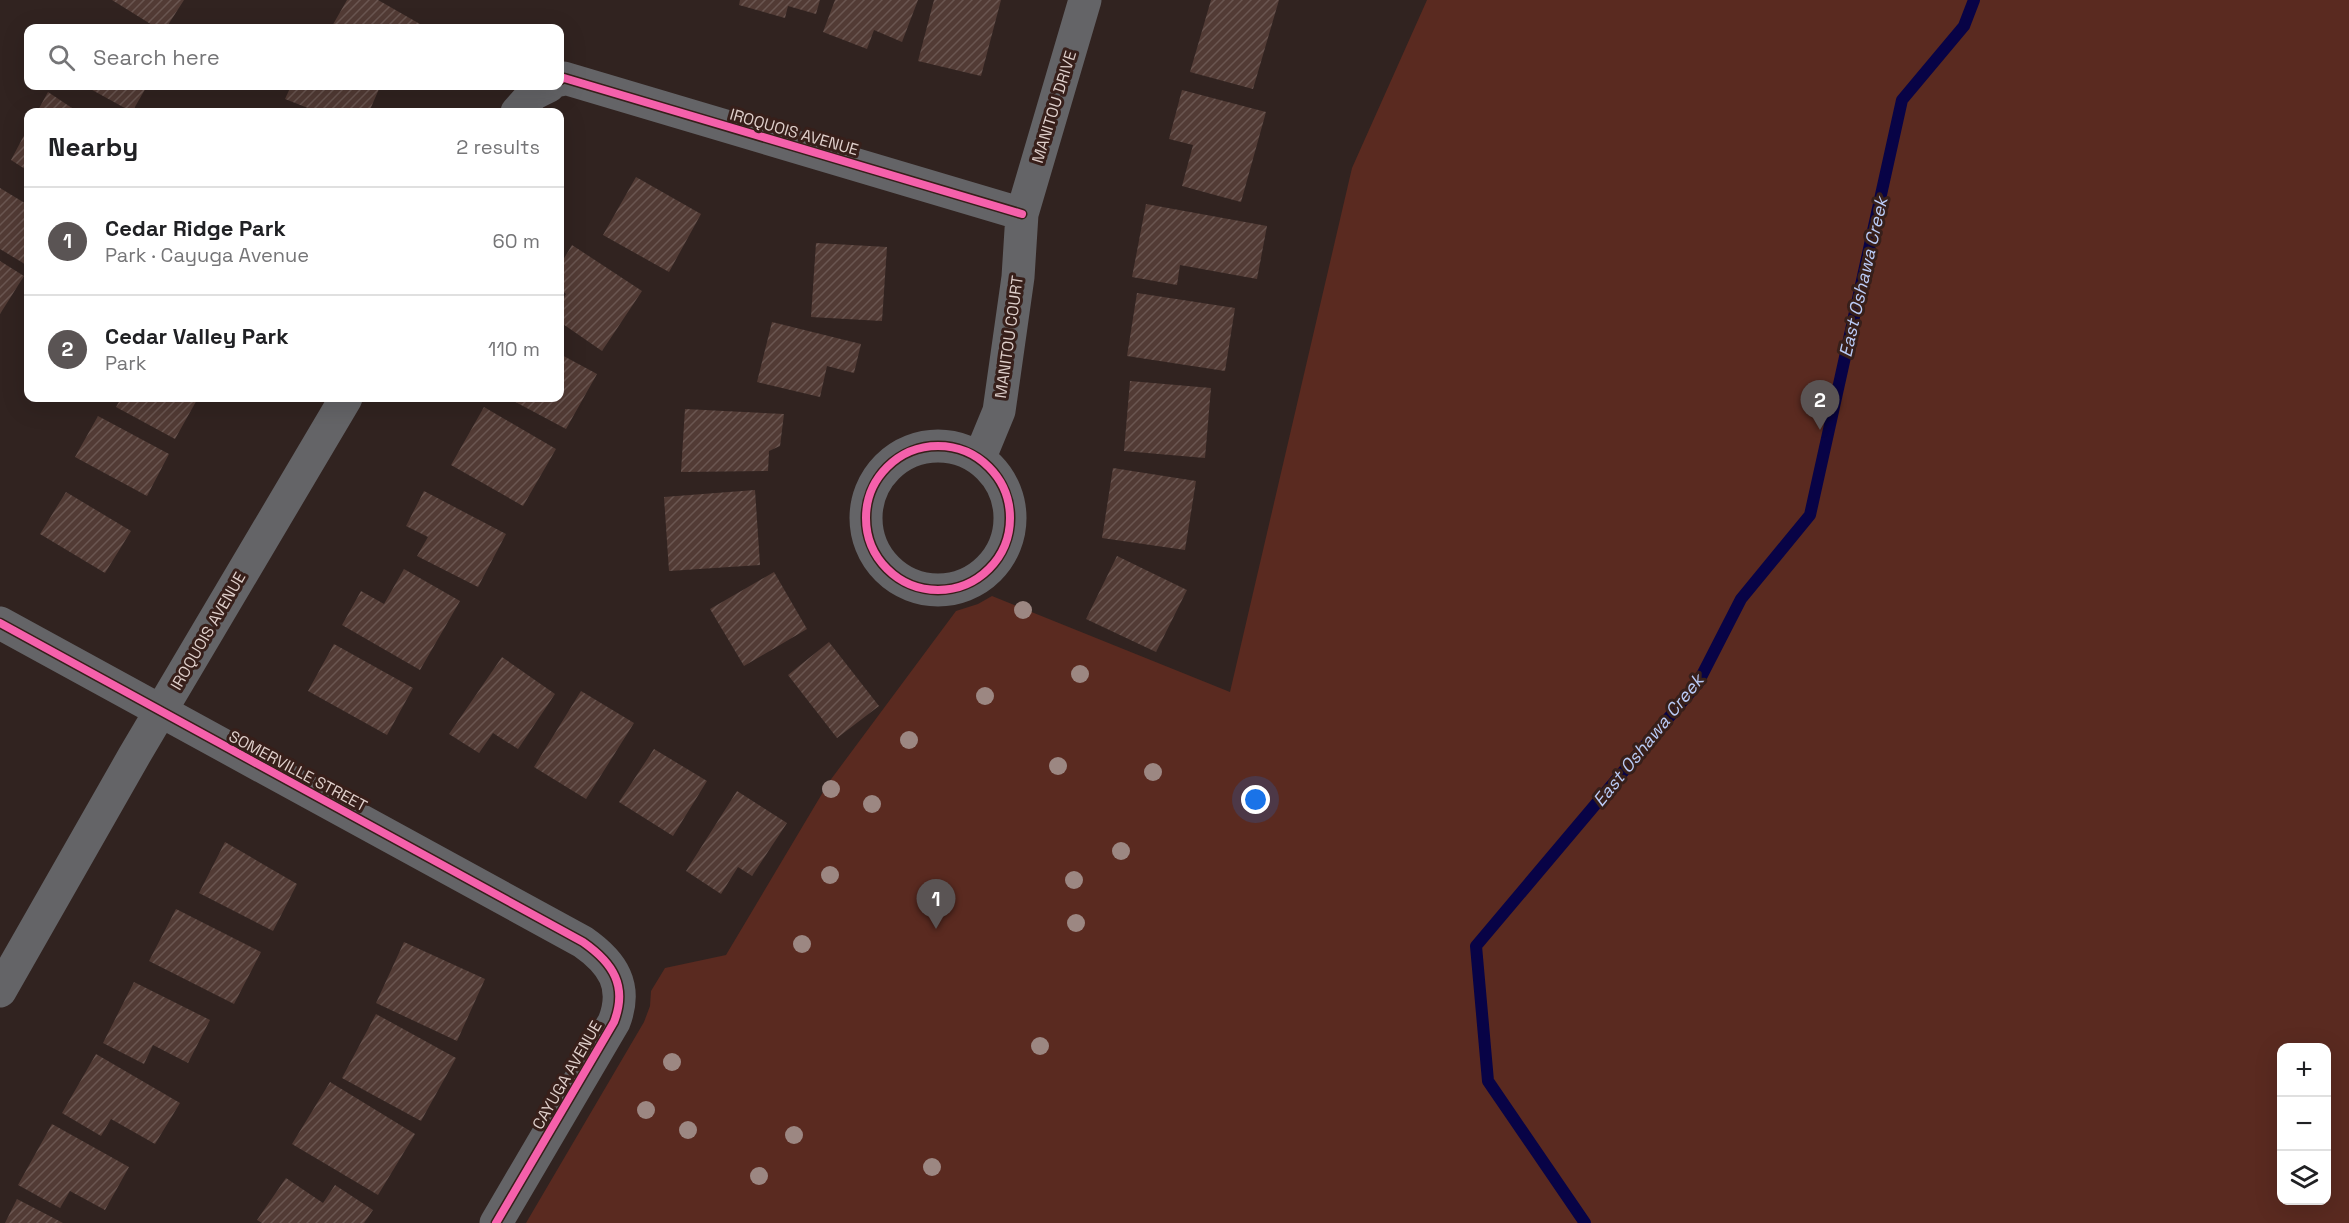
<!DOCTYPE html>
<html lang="en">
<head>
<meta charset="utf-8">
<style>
	:root { --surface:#fff; --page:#f2f2f2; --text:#202124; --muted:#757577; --line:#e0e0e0; --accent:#5a5454 }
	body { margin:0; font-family:"Space Grotesk",sans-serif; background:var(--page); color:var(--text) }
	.controls { position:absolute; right:18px; bottom:18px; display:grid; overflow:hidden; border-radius:12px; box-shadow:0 6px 24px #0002 }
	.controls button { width:54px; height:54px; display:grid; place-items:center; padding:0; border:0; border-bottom:2px solid var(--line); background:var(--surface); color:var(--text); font:30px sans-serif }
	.you { position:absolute; left:1256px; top:800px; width:21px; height:21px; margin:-15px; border:4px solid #fff; border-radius:50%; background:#1a73e8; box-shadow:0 0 0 9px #1a73e833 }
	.badge { display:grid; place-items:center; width:39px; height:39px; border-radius:50%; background:var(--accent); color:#fff; font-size:20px; font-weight:700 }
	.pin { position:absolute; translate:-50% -50px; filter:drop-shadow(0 2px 3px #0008) }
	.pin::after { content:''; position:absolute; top:32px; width:21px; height:18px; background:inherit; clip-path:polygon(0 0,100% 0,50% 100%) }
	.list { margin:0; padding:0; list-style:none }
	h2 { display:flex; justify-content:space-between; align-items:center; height:78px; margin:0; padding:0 24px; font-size:26px }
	h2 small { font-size:20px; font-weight:400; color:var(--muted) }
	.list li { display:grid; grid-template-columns:39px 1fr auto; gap:18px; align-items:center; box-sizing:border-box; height:108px; padding:0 24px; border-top:2px solid var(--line) }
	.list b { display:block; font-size:22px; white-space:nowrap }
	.list p { margin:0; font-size:20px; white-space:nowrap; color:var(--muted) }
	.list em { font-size:20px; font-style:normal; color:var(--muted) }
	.icon { flex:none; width:33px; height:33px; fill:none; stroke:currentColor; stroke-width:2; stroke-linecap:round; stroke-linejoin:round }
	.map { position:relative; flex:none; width:2349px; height:1223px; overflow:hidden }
	.search { position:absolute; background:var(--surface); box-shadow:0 6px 24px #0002; left:24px; top:24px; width:540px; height:66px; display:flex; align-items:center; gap:15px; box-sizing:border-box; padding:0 21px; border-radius:12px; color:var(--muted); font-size:22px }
	.panel { position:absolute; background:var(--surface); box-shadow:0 6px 24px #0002; left:24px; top:108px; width:540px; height:294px; border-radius:12px }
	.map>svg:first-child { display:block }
	.green { fill:#5a2a20; fill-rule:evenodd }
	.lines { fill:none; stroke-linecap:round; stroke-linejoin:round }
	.stream { stroke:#080346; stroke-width:12 }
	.building { fill:url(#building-hatch) }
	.minor { stroke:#646467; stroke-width:33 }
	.cycleway-casing { stroke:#371f1a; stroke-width:11 }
	.cycleway { stroke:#f560ab; stroke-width:8 }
	.tree { fill:#9c8782 }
	.labels { text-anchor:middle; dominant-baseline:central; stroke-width:6; stroke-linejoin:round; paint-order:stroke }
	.street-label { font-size:16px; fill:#dfcfcb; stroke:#371f1a }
	.water-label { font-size:18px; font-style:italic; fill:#bacbf6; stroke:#371f1a }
</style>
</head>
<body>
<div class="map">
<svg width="2349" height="1223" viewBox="0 0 2349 1223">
	<defs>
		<pattern id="building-hatch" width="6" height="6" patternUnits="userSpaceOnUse" patternTransform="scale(1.5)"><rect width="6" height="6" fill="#523b35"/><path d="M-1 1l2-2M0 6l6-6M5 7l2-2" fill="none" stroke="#6a5651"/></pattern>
	</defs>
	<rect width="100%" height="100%" fill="#312320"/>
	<!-- green -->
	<path class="green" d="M1427,0H2349V1223H526L644,1022L650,1006L651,991L665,968L726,955L829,782L956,611L978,604L992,596L1230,692L1352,168ZM2282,1048H2326V1200H2282Z"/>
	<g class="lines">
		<!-- stream -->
		<path class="stream" d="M1585,1223L1488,1081L1476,946L1698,683L1741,599L1810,515L1902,100L1964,26L1974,0"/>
	</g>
	<!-- building -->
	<path class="building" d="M112,0H184L166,28H157Z
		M347,0H378L420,24L417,28H331Z
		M740,0H820L816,14L788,6L785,18L739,5Z
		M835,0H918L902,42L874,30L867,49L823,32Z
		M934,0H1001L981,76L918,61Z
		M1211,0H1279L1253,89L1190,72Z
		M85,86H147L132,112Z
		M291,86H372L379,89L369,112H318L285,99Z
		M1182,90L1266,112L1241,202L1182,186L1193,145L1169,139Z
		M48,92L78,112H37Z
		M28,128V171L11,160Z
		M636,177L701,214L669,272L603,235Z
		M0,188L28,205V266L0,249Z
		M1146,204L1267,226L1257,279L1180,265L1177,285L1132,277Z
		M816,243L887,247L882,321L811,317Z
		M572,245L642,291L602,351L560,322V304L566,294L560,289V265Z
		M0,261L24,276L0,314Z
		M1137,293L1235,308L1225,371L1127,356Z
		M772,322L861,344L854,373L827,366L820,397L757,382Z
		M560,354L597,374L566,429L508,398H560Z
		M1130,381L1211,388L1205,458L1124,451Z
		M121,398H198L175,439L116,407Z
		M484,407L556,449L523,506L451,465Z
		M685,409L784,414L780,446L769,451L768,471L681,472Z
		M98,416L169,454L147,496L75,457Z
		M1113,468L1196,481L1185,550L1102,538Z
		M755,490L760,565L669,571L664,497Z
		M424,491L506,534L478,587L417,556L428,537L406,526Z
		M66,492L131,531L105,573L40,534Z
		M1117,556L1187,590L1156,652L1086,619Z
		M404,569L460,601L420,670L342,625L361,591L384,604Z
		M774,572L807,629L744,666L710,609Z
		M829,642L879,706L837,738L788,675Z
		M334,644L413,688L387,735L308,691Z
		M502,657L555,694L518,749L493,733L479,753L449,734Z
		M581,691L634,723L586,799L534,767Z
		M654,749L707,781L673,836L619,802Z
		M737,791L787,823L752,876L738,867L721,894L686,871Z
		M225,842L297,884L273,931L199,893Z
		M176,909L261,952L234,1004L149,961Z
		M404,942L485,979L457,1041L376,1003Z
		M134,982L210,1020L188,1063L153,1045L144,1064L103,1043Z
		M376,1014L456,1058L421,1121L342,1078Z
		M96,1054L180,1103L155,1144L111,1119L101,1136L62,1113Z
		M330,1082L415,1134L378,1195L292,1144Z
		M52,1124L129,1167L105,1210L70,1191L60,1208L18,1185Z
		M286,1178L323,1203L335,1185L373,1210L364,1223H262L257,1220Z
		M17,1199L63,1223H5Z"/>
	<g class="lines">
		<!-- minor -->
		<path class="minor" d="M560,80L564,78L1022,214
			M517,112L533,94L549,86
			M866 518a72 72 0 1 1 144 0a72 72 0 1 1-144 0Z
			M980,457L999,411L1018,277L1022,214L1085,0
			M0,623L583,942C613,963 628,986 614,1022L496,1223
			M0,991L134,756L346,398"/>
		<!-- cycleway casing -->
		<g class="cycleway-casing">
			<path id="cycleway" d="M560,80L564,78L1022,214
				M866 518a72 72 0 1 1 144 0a72 72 0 1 1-144 0Z
				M0,623L583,942C613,963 628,986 614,1022L496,1223"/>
		</g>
		<!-- cycleway -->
		<use href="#cycleway" class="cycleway"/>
	</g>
	<!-- trees -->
	<g class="tree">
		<circle cx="1023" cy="610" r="9"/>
		<circle cx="1080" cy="674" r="9"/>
		<circle cx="985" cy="696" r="9"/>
		<circle cx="909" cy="740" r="9"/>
		<circle cx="1058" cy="766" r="9"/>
		<circle cx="1153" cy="772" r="9"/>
		<circle cx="831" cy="789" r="9"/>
		<circle cx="872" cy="804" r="9"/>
		<circle cx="1121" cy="851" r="9"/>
		<circle cx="830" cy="875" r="9"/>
		<circle cx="1074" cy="880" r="9"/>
		<circle cx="1076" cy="923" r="9"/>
		<circle cx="802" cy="944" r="9"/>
		<circle cx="1040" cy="1046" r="9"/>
		<circle cx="672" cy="1062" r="9"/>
		<circle cx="646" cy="1110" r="9"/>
		<circle cx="688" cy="1130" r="9"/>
		<circle cx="794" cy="1135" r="9"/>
		<circle cx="932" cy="1167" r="9"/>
		<circle cx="759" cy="1176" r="9"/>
	</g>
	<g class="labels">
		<!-- street labels -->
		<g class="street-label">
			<text transform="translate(1054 107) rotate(-73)">MANITOU DRIVE</text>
			<text transform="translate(794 132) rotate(16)">IROQUOIS AVENUE</text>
			<text transform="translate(1009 337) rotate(-82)">MANITOU COURT</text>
			<text transform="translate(208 631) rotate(-60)">IROQUOIS AVENUE</text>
			<text transform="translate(298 771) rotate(28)">SOMERVILLE STREET</text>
			<text transform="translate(567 1075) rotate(-60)">CAYUGA AVENUE</text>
		</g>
		<!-- water labels -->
		<g class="water-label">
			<text transform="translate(1863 277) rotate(-77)">East Oshawa Creek</text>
			<text transform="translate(1648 740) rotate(-51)">East Oshawa Creek</text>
		</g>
	</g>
</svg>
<div class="controls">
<button>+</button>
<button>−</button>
<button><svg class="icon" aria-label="layers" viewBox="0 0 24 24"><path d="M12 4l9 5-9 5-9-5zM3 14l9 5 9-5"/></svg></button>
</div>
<div class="you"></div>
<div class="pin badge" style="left:936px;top:929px">1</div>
<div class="pin badge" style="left:1820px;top:430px">2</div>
<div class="search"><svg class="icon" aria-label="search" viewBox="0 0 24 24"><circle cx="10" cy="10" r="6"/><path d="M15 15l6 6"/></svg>Search here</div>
<section class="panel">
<h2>Nearby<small>2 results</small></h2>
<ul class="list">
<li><span class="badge">1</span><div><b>Cedar Ridge Park</b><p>Park · Cayuga Avenue</p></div><em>60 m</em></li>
<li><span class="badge">2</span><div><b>Cedar Valley Park</b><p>Park</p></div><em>110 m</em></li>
</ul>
</section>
</div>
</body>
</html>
